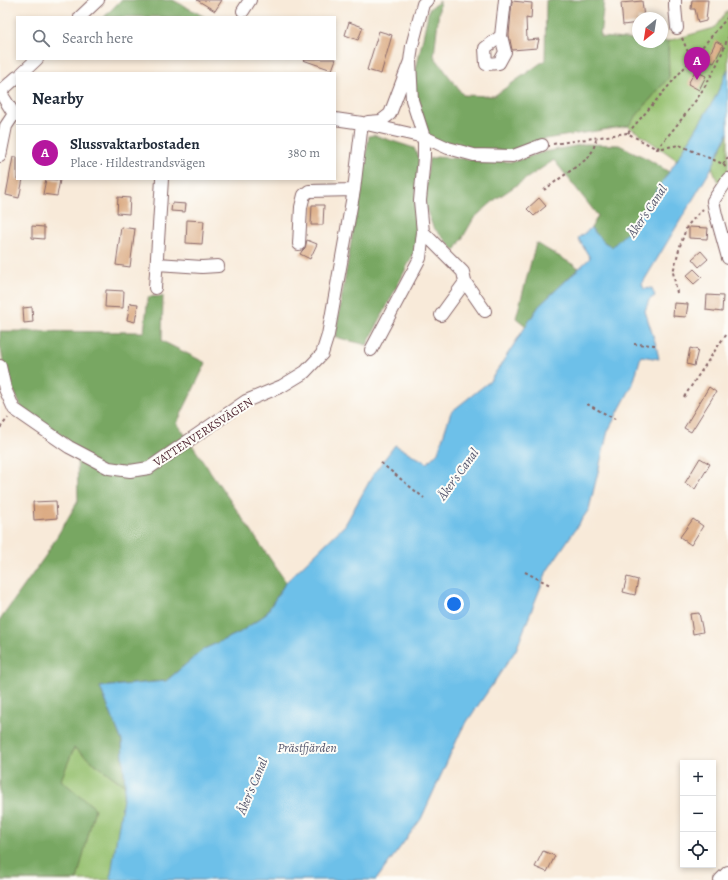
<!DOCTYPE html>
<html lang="en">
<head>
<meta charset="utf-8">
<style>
	:root { --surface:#fff; --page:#f2f2f3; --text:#1f2937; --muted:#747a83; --line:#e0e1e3; --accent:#b5179e }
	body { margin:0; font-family:Alegreya,serif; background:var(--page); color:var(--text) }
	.controls { position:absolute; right:12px; bottom:12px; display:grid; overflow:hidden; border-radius:0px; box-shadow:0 2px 6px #0003 }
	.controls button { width:36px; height:36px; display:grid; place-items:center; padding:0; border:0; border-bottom:1px solid var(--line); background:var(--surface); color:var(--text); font:20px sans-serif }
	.compass { position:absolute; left:632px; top:12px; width:36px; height:36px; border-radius:50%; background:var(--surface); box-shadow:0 2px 6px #0003; rotate:210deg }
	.you { position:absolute; left:454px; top:604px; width:14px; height:14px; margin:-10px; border:3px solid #fff; border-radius:50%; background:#1a73e8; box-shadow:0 0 0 6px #1a73e833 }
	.badge { display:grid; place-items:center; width:26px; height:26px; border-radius:50%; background:var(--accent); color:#fff; font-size:13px; font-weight:700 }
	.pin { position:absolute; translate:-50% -33px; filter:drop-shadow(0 1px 2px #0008) }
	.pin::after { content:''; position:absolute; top:21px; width:14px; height:12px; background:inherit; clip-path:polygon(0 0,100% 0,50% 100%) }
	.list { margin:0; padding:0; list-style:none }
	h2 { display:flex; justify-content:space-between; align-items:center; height:52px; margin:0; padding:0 16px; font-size:17px }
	h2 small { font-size:13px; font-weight:400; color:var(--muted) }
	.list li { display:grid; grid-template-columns:26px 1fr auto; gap:12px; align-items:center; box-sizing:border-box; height:56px; padding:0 16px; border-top:1px solid var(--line) }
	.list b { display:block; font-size:15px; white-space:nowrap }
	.list p { margin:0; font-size:13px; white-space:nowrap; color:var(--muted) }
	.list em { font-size:13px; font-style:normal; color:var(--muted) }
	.icon { flex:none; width:22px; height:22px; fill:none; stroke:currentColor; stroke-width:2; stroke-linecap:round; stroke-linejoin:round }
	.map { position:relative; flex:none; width:728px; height:880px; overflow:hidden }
	.search { position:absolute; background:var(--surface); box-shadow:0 2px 6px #0003; left:16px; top:16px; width:320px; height:44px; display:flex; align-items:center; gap:10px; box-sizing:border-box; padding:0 14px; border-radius:0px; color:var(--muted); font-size:15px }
	.panel { position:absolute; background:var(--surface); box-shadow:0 2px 6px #0003; left:16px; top:72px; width:320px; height:108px; border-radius:0px }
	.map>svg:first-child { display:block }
	.green { fill:#96c16f; stroke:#70704d }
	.forest { fill:#78a762; stroke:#616346 }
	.water { fill:#6dc0e9; stroke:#5c708a }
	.building { fill:#dbab83 }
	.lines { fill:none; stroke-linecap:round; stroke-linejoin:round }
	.minor-casing { stroke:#876668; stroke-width:14 }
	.path { stroke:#876668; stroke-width:2; stroke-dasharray:3 3; stroke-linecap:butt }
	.minor { stroke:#fff; stroke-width:12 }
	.labels { text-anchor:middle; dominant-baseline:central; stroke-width:4; stroke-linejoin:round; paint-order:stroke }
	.street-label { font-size:12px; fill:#4a1f2b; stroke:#fdfcf7 }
	.water-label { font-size:13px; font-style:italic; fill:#56576e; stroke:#fdfcf7 }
</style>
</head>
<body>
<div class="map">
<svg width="728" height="880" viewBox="0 0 728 880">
	<rect width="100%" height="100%" fill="#fdfcf7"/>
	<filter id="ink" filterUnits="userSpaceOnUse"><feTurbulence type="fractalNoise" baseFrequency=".025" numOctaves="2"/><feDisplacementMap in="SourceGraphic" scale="8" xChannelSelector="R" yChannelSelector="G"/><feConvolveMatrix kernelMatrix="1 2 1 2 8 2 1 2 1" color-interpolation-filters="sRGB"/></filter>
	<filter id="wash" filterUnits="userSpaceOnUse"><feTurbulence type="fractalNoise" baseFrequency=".012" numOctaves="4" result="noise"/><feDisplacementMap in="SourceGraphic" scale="16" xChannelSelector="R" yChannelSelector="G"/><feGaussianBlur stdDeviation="0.9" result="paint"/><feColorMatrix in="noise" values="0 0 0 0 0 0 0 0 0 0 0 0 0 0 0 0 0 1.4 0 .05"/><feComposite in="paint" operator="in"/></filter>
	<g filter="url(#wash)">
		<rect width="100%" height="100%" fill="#f8ead9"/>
		<!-- green -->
		<path class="green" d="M728,10V69L715,98L677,160L628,126L669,77L668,41L714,28Z
			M728,133V172L719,184L712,167Z
			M74,748L125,786L158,880H0V782Z"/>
		<!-- forest -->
		<path class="forest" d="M121,0H173L205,17H104Z
			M546,0H604L600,37L638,40V42L668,41L669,77L628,126L545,139L509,151L470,149L433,144L410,98L429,9L440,1L434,56L463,95L494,96L545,60Z
			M374,135L414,148L419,159L415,203L418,245L367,345L335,337L369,136Z
			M585,144L619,145L648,159L669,172L632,227L612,247L604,242L591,228L598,216L554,160L496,199L474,218L455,251L433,227L424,203L429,159L437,157L512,162L544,152Z
			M536,243L579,268L539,306L526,326L516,318Z
			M163,296L162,341L206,363L177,423L286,582L265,615L239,633L204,649L166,681L100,687L122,741L125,786L74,748L61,780L95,808L77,880H0V620L46,555L78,501L77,451L22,409L6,373L0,346V331L144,332L148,297Z"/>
		<!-- water -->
		<path class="water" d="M728,69V133L710,171L642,284L644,289L652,288L655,296L649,300L645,311L656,345L659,359L641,356L633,384L608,431L589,509L547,571L516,650L462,729L421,819L376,880H110L125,786L122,741L100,687L166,681L204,649L239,633L265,615L286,582L345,525L374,473L395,445L427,463L438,452L451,412L490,381L539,306L590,258L578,238L591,228L604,242L612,247L632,227L677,160L715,98Z"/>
		<g id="blocks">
			<!-- building -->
			<path class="building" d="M197,0H222L215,11Z
				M692,0H708L706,21L698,23L695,9H691Z
				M512,1L532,3L531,19L526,18L527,40L539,39L537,48L512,50L509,35Z
				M642,1L644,18H638V23L623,25L621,3Z
				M349,22L363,27L358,40L345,35Z
				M379,31L392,35L381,74L367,70Z
				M716,41L723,45L714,63L707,60Z
				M303,59H336L332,70L303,60Z
				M695,71L706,76L699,90L688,84Z
				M13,157H17V179H23L19,198L6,195Z
				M46,179L60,180L57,196L43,194Z
				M118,197L130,198L129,214L117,213Z
				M539,198L546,206L534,216L527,209Z
				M172,203L186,204L185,212L171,211Z
				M312,205H324L323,225H311Z
				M187,220L204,221L202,244L186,243Z
				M32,226L44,227V239L32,238Z
				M121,227L135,229L130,267L116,265Z
				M689,227L708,228L707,239L689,238Z
				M307,240L317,244L310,259L300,254L302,251L305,248Z
				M701,251L708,259L699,267L692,259Z
				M694,269L702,277L694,284L686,276Z
				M106,290L124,291L123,308L105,307Z
				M707,295L723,296L722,312L706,310Z
				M130,303L138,304L135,322L127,320Z
				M674,303L688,304L686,317L673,316Z
				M32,307L33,322L24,323L23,308Z
				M690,348L698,350L694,366L687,364Z
				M709,387L716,392L691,432L684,428Z
				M700,458L710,464L695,489L685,483Z
				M56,501L57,518L34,520L33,502Z
				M693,519L703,526L691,545L680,537Z
				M627,577L638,580L635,595L623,592Z
				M699,613L703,632L693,634L690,614Z
				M543,851L555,856L547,872L535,867Z"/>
		</g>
	</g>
	<g filter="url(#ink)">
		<use href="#blocks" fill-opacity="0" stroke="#876668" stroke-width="1"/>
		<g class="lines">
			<!-- minor casing -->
			<g class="minor-casing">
				<path id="minor" d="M675,0V7L677,28
					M243,11L250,0
					M80,17L98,0
					M501,36L485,48L486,64L499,63L505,52L501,36L505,0
					M410,61L412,100L424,137L448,148L474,155L513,156L542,145
					M22,73L37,59
					M0,92L14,114
					M0,92L17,77
					M335,119L362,123L424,137V157L420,201L423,232L463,272L465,282L485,311
					M368,122L381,121L390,114L410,61L412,46L423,4L427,0
					M0,156L6,126L14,114
					M728,179L713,201L716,215L728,258
					M299,244L301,207L304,195L309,191L354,190
					M157,264L202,267L218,266
					M155,288L162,179
					M441,315L465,282
					M371,350L420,258L423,232
					M0,366L5,389L14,409L69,447L109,468L130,471L149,468L246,401L282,386L305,372L322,354L328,335L354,190L362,123
					M720,880L728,872"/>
			</g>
			<!-- path -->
			<path class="path" d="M682,38L691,59
				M628,133L728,17
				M553,144L627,133L657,149L679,145L723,164L727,169
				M657,149C675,127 695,105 709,79C717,66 723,51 728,37
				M723,164L728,157
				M544,190L588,158L593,150L597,137
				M677,293L673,272L680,246L687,226L703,209
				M634,344L656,345
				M684,397L722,340L728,333
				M587,404L615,419
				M0,428L8,418
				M381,463L424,498
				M525,572L550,585"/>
			<!-- minor -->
			<use href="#minor" class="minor"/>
		</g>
	</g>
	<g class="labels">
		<!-- street labels -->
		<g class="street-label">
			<text transform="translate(203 432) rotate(-33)">VATTENVERKSVÄGEN</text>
		</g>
		<!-- water labels -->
		<g class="water-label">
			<text transform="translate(647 211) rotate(-56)">Åker's Canal</text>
			<text transform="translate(458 474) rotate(-54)">Åker's Canal</text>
			<text x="307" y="747">Prästfjärden</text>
			<text transform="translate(252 786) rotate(-67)">Åker's Canal</text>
		</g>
	</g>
</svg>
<div class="controls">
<button>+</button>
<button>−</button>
<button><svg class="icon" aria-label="locate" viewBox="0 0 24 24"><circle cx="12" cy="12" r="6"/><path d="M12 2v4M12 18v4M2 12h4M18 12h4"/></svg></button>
</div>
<svg class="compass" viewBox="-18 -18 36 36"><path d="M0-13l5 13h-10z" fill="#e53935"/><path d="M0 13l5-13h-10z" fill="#747a83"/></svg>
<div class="you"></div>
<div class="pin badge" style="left:697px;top:80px">A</div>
<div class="search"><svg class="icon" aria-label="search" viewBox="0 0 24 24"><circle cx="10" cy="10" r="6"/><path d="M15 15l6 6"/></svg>Search here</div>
<section class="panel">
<h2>Nearby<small></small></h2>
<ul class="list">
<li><span class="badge">A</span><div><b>Slussvaktarbostaden</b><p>Place · Hildestrandsvägen</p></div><em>380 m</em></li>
</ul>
</section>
</div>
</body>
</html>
